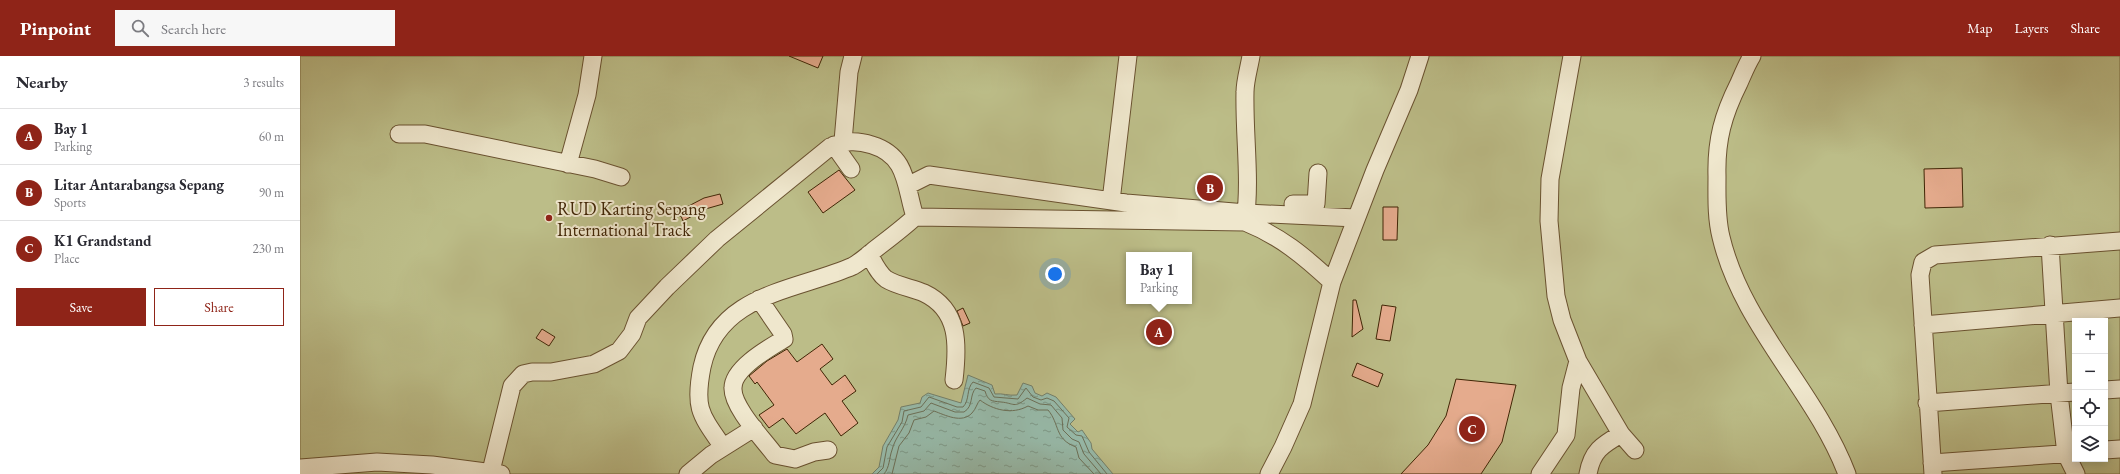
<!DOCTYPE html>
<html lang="en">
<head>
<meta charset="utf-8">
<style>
	:root { --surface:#fff; --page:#f7f7f7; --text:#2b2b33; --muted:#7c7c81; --line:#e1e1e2; --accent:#8f2418 }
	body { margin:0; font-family:"EB Garamond",serif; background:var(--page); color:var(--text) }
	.controls { position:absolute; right:12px; bottom:12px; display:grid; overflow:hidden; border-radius:0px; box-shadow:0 2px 10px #0003 }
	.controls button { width:36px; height:36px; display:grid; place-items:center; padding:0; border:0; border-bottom:1px solid var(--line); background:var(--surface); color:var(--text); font:20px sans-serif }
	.you { position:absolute; left:755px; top:218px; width:14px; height:14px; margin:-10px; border:3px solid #fff; border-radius:50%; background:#1a73e8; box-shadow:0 0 0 6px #1a73e833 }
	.badge { display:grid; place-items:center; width:26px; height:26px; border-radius:50%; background:var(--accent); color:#fff; font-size:13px; font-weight:700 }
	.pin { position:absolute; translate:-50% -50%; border:2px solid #fff; box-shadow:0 1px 4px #0006 }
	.popup { position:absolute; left:826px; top:196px; width:66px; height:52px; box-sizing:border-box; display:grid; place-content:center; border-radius:0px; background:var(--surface); filter:drop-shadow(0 1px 3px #0005); font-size:13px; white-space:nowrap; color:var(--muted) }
	.popup b { font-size:15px; color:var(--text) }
	.popup::after { content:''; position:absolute; left:50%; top:100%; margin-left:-8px; border:8px solid transparent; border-top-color:var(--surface) }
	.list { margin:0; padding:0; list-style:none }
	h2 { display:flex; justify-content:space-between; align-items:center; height:52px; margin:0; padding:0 16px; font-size:17px }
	h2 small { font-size:13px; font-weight:400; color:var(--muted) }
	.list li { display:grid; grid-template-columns:26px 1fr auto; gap:12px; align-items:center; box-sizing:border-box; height:56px; padding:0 16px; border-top:1px solid var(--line) }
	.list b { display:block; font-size:15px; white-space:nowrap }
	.list p { margin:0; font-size:13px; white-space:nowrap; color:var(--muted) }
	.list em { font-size:13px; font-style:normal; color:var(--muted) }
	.actions { display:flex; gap:8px; padding:12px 16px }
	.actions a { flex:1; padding:9px 0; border:1px solid var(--accent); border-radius:0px; text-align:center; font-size:14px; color:var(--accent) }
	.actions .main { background:var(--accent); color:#fff }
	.icon { flex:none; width:22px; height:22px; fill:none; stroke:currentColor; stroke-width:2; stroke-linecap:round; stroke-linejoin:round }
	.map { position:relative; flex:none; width:1820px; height:418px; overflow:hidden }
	header { display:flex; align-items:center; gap:24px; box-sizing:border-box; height:56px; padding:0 20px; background:var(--accent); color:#fff }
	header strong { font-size:19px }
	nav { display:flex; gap:22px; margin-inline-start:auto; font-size:14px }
	.search { width:280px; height:36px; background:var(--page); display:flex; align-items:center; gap:10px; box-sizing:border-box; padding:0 14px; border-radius:0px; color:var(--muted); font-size:15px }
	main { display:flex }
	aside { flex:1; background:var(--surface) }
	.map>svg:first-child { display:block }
	.pitch { fill:#bcbd88; stroke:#7e7146; fill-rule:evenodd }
	.water { fill:url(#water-ripples); stroke:#747f69 }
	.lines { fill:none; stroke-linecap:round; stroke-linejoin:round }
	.shore { stroke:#6c7058; stroke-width:1 }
	.building { fill:#e5ab8d; stroke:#402505 }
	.minor-casing { stroke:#6a5230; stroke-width:19 }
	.minor { stroke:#efe7cd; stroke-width:17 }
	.poi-dot { fill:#8f2418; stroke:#efe7cd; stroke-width:1.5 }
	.labels { text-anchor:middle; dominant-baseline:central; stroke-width:4; stroke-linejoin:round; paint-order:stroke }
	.poi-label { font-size:18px; fill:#402505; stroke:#efe7cd; text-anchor:start }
</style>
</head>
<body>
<header>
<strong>Pinpoint</strong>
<div class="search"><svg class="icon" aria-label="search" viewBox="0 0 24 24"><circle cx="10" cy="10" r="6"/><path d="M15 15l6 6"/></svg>Search here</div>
<nav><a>Map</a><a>Layers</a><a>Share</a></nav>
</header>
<main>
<aside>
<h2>Nearby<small>3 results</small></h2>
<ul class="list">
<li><span class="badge">A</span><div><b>Bay 1</b><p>Parking</p></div><em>60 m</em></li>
<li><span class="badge">B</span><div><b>Litar Antarabangsa Sepang</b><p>Sports</p></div><em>90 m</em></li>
<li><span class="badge">C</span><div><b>K1 Grandstand</b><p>Place</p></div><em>230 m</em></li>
</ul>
<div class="actions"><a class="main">Save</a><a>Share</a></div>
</aside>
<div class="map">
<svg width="1820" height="418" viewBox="0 0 1820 418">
	<defs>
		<pattern id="water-ripples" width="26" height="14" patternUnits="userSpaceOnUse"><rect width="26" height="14" fill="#97bbab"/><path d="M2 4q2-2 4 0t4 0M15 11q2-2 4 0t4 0" fill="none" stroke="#7d9889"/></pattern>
	</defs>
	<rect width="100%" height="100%" fill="#e7dab2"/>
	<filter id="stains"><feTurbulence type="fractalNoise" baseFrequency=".005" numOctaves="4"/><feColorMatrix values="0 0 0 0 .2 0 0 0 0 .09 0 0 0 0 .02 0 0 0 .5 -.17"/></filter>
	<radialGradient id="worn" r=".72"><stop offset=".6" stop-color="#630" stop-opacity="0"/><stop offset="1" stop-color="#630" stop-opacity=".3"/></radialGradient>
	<!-- pitch -->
	<path class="pitch" d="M0,0H1820V418H0ZM829,199H889V245H829ZM1775,265H1805V403H1775Z"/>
	<!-- water -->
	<path class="water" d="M668,319L692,329L695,338C703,337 708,340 717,339L723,327L732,330L735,337L742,340L747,337L756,341L775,363L770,368L778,376L782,374L791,387L792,393L813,418H572L579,411L583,390L598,364L601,351L620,347L622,341L628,337L661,347Z"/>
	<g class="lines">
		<!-- shore -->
		<path class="shore" d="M577,418L583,412L587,391L602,366L604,355L621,351L629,341L657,351H663C670,344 666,333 673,326L689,332L694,341L718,343L726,332L733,341L741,344L747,342L754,345L769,362L767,371L776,379L782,380L789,396L807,418
			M584,418C590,411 589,402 592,394C595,381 605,373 608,359L624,355L631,347L655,356H664C674,350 669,339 676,332L685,335C688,345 691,345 701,346C714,347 714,353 727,342L740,348L751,349L762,362L763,374L772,383L779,386L784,398L801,418
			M592,418L599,390L609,377L614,364L626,361L634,355C645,359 662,368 672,357C676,353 677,347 680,344C693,354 712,359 728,350L738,354H748C760,368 754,383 776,391L779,402L794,418"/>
	</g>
	<!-- building -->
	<path class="building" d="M489,0H523L518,12Z
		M1662,112L1663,151L1625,152L1624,113Z
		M539,114L555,134L523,157L508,136Z
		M420,138L423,148L395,156L396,158L383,165L381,160H379L377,156L404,142Z
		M1083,151H1098L1097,184H1083Z
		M1053,244H1056L1063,273L1052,281Z
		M1082,249L1096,251L1090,285L1076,283Z
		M663,252L670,267L663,270L657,255Z
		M242,273L255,281L249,290L236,282Z
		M522,288L533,303L520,313L532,329L545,319L556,335L542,345L558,367L541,380L525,357L496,378L483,362L469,372L459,359L474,349L457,326L455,328L449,320L467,305L487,293L497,306Z
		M1057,307L1083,318L1078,331L1052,320Z
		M1156,323L1216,329L1202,386L1181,418H1101L1128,389L1146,360Z"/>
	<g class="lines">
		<!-- minor casing -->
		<g class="minor-casing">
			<path id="minor" d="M1272,0L1250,123L1249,165L1256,240L1262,264L1278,305L1321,378L1335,394
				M1452,0C1447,8 1443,18 1439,27C1423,59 1416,84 1417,120C1417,140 1416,161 1421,181C1442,270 1515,334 1547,418
				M99,78H125L295,113L321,121
				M543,85L549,16L553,0
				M534,89L551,113
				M268,108L287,39L293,0
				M607,130L629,119L826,147L946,157L1056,162
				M811,145L828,0
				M993,148H1016L1018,117
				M945,166C951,123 944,80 945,36C945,25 949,12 951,0
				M1750,189L1759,338L1766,398L1776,418
				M569,198C574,207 578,217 586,223C597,230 613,232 624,237C660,254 658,290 654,324
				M459,243L483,278L484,283C469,292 433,312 433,332C432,351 464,384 475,399L495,403L514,396L528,394
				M1623,269L1820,252
				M1805,334L1820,333
				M1627,347L1775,336
				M423,391C400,358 394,352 402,311C418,237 496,235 553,210C560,206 567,200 573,195C587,184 602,173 615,161
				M1805,394L1820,393
				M1632,407L1775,397
				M0,412L77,406L132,409L201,418
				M191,415L212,330L223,318L232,316H251L294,308L319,295L332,278L338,262L367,231L417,183L530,91C545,85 556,84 572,89C608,100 605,130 615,161L945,166C980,180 1004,200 1032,226
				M388,418L411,399L454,372
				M969,418L983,391L1002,348L1032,226L1075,114L1109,34L1120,0
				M1240,418L1266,379L1271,332L1278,305
				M1288,418C1292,395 1302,389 1321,378
				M1633,418L1620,219L1623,206L1635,199L1820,185"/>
		</g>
		<!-- minor -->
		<use href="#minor" class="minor"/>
	</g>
	<!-- markers -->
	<circle class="poi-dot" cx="249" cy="162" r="4"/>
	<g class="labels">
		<!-- poi labels -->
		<g class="poi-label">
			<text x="257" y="152">RUD Karting Sepang<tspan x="257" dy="21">International Track</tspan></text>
		</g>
	</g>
	<rect width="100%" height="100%" filter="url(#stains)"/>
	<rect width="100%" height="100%" fill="url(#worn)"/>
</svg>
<div class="controls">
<button>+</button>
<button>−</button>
<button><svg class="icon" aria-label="locate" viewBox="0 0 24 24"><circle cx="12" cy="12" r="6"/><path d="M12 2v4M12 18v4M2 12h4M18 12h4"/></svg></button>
<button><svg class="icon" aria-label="layers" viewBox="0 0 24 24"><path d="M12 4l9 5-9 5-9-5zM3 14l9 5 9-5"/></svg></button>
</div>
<div class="you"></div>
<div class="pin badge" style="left:859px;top:276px">A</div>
<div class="popup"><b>Bay 1</b>Parking</div>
<div class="pin badge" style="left:910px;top:132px">B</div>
<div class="pin badge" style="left:1172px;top:373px">C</div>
</div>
</main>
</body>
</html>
